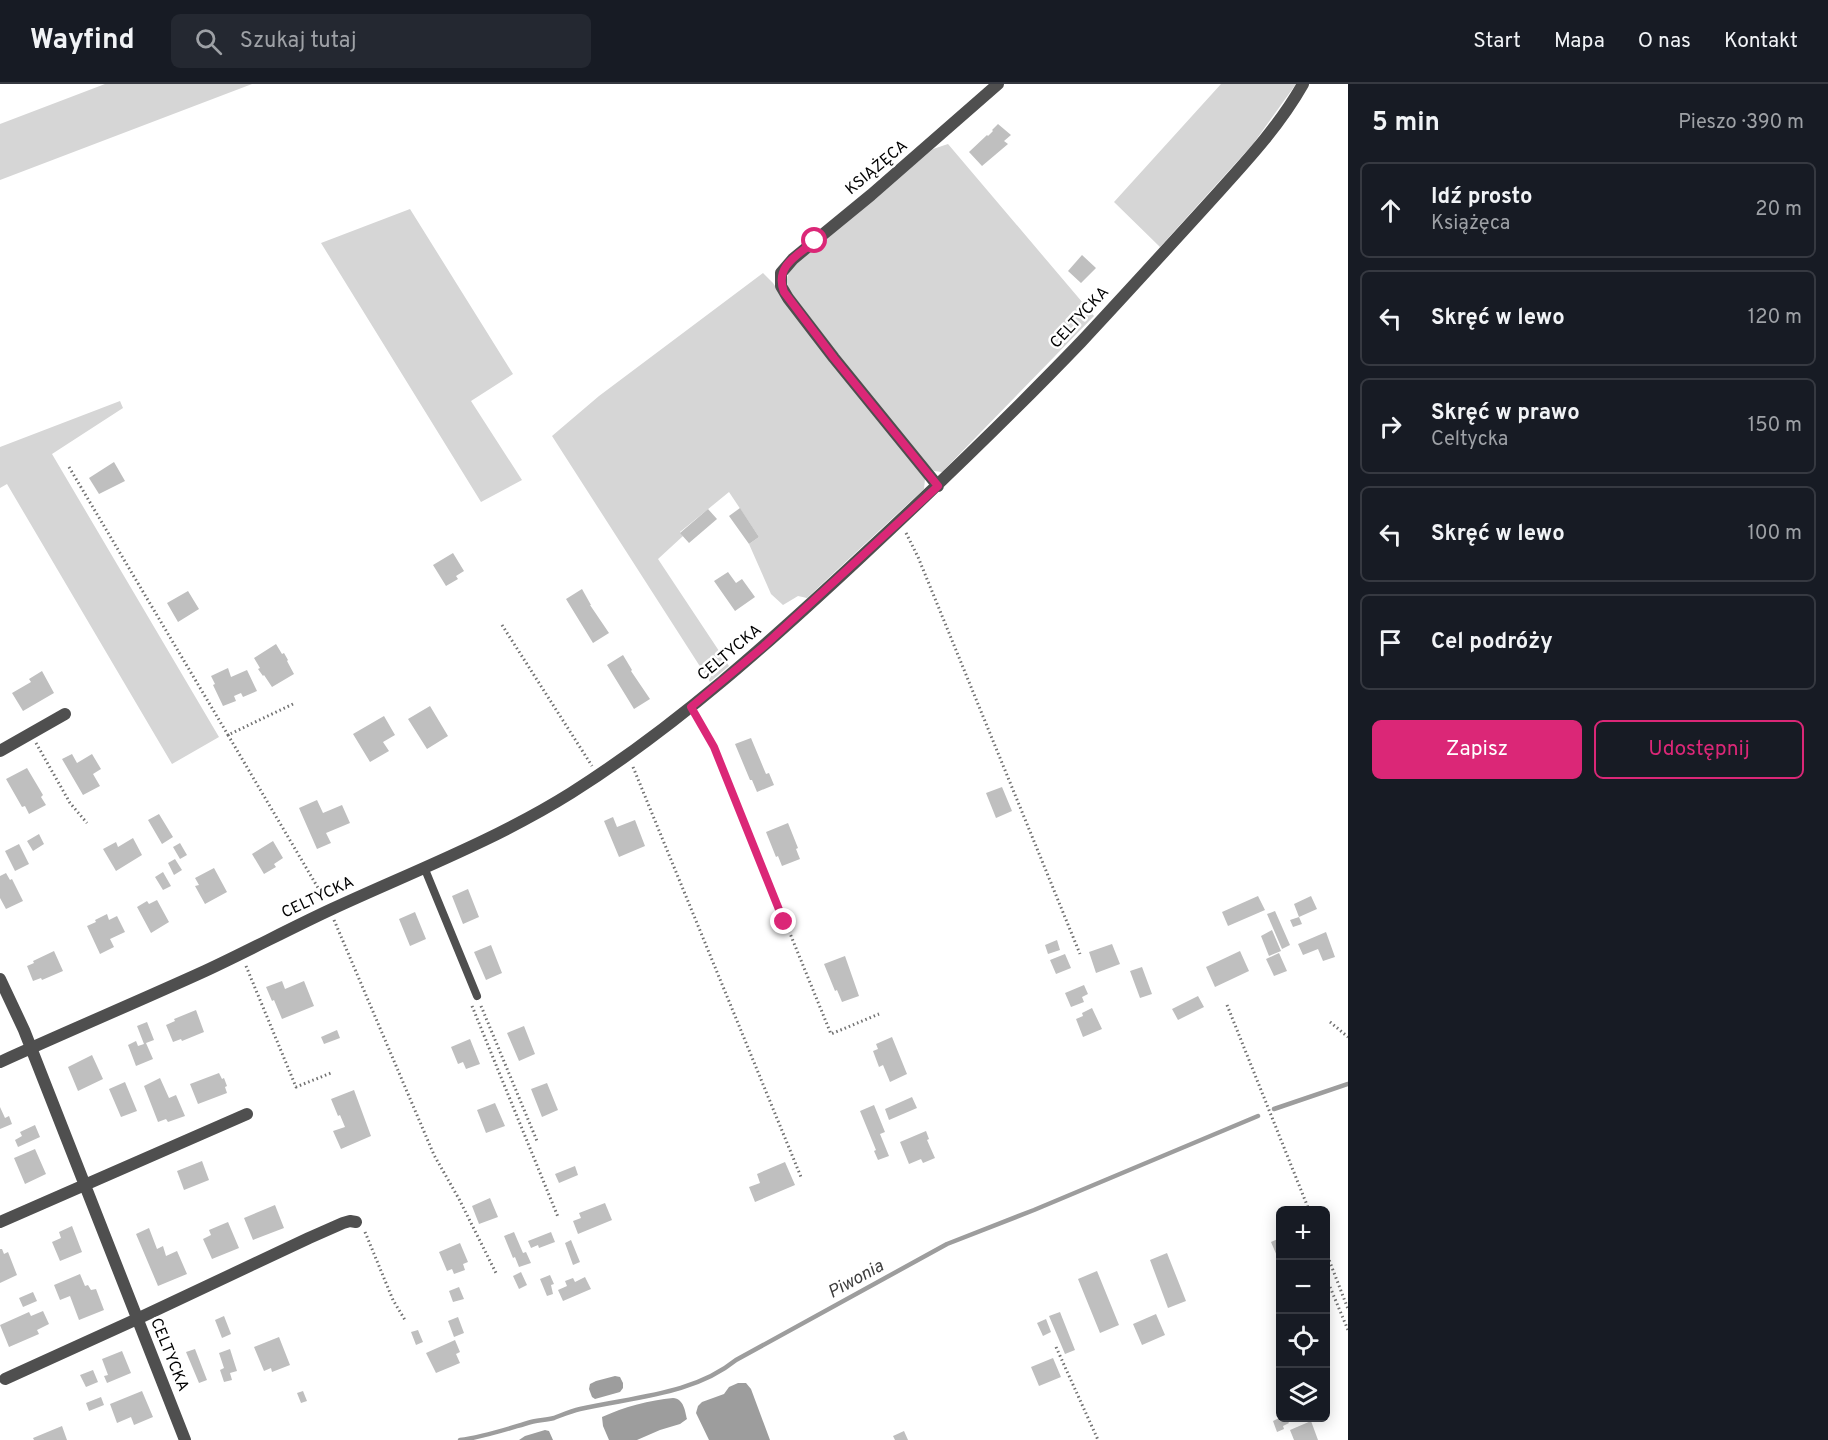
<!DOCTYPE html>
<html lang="pl">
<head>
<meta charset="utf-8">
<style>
	:root { --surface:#171b24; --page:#242831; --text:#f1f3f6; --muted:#9ea1a6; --line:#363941; --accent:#db2777 }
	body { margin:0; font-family:Overpass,sans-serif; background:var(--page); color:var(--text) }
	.controls { position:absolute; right:18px; bottom:18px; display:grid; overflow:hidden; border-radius:9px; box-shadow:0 3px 15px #0003 }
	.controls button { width:54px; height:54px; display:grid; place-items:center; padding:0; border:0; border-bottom:2px solid var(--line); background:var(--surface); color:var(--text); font:30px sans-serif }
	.stop { position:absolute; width:18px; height:18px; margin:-14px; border:4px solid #db2777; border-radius:50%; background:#fff }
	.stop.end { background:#db2777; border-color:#fff; box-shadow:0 2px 6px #0008 }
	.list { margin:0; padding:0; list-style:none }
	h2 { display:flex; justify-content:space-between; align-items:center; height:78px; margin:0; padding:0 24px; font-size:26px }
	h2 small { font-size:20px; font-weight:400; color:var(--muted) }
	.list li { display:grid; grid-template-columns:39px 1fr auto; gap:18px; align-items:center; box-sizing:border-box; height:96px; margin:0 12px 12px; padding:0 12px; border:2px solid var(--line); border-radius:9px }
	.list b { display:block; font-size:22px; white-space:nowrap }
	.list p { margin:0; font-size:20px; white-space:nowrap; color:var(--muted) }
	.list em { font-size:20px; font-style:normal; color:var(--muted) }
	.actions { display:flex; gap:12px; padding:18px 24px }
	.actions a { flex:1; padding:14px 0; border:2px solid var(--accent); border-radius:9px; text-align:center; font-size:21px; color:var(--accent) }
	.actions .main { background:var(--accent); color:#fff }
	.icon { flex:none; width:33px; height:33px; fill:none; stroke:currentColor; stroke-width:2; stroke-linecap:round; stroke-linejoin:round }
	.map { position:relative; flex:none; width:1348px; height:1356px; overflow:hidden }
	header { display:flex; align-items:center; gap:36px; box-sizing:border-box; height:84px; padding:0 30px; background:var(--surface); border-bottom:2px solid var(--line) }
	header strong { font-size:28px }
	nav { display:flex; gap:33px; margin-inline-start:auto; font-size:21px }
	.search { width:420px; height:54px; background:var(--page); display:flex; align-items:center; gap:15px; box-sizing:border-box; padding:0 21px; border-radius:9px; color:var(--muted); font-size:22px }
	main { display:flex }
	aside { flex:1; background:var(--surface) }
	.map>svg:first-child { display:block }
	.green { fill:#d6d6d6 }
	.water { fill:#9d9d9d }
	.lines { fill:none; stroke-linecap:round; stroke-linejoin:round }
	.stream { stroke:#9d9d9d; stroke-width:4.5 }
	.building { fill:#bfbfbf }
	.path { stroke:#717171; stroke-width:3; stroke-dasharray:1.5 3; stroke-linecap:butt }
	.lane { stroke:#4f4f4f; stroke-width:8 }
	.street { stroke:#4f4f4f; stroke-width:12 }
	.route { stroke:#db2777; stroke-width:8 }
	.labels { text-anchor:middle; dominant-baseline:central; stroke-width:5; stroke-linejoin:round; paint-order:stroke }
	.street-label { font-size:16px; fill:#000; stroke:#fff }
	.water-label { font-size:18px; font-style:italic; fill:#3e3e3e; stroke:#fff }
</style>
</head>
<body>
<header>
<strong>Wayfind</strong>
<div class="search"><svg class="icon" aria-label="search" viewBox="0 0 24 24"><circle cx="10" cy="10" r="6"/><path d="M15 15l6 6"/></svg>Szukaj tutaj</div>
<nav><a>Start</a><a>Mapa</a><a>O nas</a><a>Kontakt</a></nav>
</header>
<main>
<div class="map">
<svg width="1348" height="1356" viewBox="0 0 1348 1356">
	<rect width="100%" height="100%" fill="#fff"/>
	<!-- green -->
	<path class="green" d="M105,0H252L0,96V40Z
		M1221,0H1296L1253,60L1160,163L1114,118Z
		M948,60L1094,232L942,388L934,387L924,377L880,325L789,206C785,196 787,190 793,182L933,65Z
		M410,125L513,290L471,317L522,396L481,418L321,159Z
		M763,189L773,199L790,225L921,389L925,395L924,405L807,514L798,512L783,521L771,510L749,460L759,453L729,408L680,448L683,452L658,475L729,582L710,598L552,352L599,312Z
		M120,317L123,324L52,370L219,653L172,680L7,400L0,404V363Z"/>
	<!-- water -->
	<path class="water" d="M615,1292L620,1293L623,1299V1304L620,1308L595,1315L592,1313L589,1305L590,1300L596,1297Z
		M738,1299H746L751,1305L770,1356H709L696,1329L698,1322L702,1318L724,1310L729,1303Z
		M673,1314C684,1315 685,1327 687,1335L680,1340L660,1346L637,1356H609L603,1342L602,1333C624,1323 650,1316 673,1314Z
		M545,1346L549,1347L553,1356H519L525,1352Z"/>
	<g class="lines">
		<!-- stream -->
		<path class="stream" d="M1274,1025L1348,1000
			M460,1356C484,1353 507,1345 531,1338C538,1336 546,1336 554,1334C562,1331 571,1327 580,1325C632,1313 693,1311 736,1276L947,1160L1034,1126L1258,1032"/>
	</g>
	<!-- building -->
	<path class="building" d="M998,40L1011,51L1004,57L1008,60L982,82L969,68L987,51L988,52L993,47L992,46Z
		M1082,171L1096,184L1081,199L1068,187Z
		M114,378L125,397L99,410L89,394Z
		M740,424L759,453L749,460L729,432Z
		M708,425L717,435L689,459L680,449Z
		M453,469L464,487L456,492L458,495L446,502L433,481Z
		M728,488L736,499L742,495L755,513L735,527L714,497Z
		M582,505L591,521H590L609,549L593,559L566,515Z
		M188,507L199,525L178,538L167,519Z
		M276,560L282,570L284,569L288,576L287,577L294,590L272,603L264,591L263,592L258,585L260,584L254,574Z
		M623,571L632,586L631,587L650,615L634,625L607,581Z
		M228,584L231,593L247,586L257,607L243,613L241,609L234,612L236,617L223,622L213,601L215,600L211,592Z
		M42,587L54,609L23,627L12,609L31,598L29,595Z
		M430,622L448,652L427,665L408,635Z
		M384,632L395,651L383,658L389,667L370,678L353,650Z
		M751,654L766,690L769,689L774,701L757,708L752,696H750L735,660Z
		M72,670L77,679L92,670L101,685L93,690L100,702L83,711L62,675Z
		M27,684L43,711L41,713L46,721L29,730L25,722L22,723L6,695Z
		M1002,703L1012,727L996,734L986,709Z
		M317,716L323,729L342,721L350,739L326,749L331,759L317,765L299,724Z
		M159,730L173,753L162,760L148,736Z
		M613,733L617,743L635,736L645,762L619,773L604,737Z
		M788,739L798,764L796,765L800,775L782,782L778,772L776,773L766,748Z
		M39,750L44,760L33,767L27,757Z
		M133,754L142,771L116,787L103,765L116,758L118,763Z
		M273,757L283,774L274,780L276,783L264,790L252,770Z
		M180,759L187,771L180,775L173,763Z
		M19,760L29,780L15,787L5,767Z
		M175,775L182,786L174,791L168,779Z
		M214,784L227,808L205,820L195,802L199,801L195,794Z
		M163,788L171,802L163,806L155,793Z
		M6,789L10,796L12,795L23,817L6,825L0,814V792Z
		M468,805L479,833L463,840L452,812Z
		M1258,812L1265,826L1228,842L1222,828Z
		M1311,812L1317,825L1299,833L1294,820Z
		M157,816L169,838L151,849L137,823L147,817L149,820Z
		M1275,827L1290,861L1282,865L1267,830Z
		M415,828L426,855L410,862L399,835Z
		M107,830L109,836L117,832L125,848L110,855L114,863L100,870L87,842L96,838L95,836Z
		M1299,833L1302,840L1293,843L1290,836Z
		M1272,846L1281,867L1269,872L1261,852Z
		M1326,848L1335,873L1323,877L1318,865L1303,871L1298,860Z
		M1057,856L1060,866L1048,870L1045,861Z
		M1112,860L1120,880L1096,889L1089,868Z
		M491,861L502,889L486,896L474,868Z
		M54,867L63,887L42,896L41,894L33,897L27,882L34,879L33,877Z
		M1240,867L1249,887L1215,903L1206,883Z
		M1279,869L1287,887L1274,892L1266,875Z
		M1065,870L1071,884L1056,890L1050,876Z
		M845,872L859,912L842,918L837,906L835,907L824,880Z
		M1142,883L1152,910L1140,914L1130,887Z
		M282,897L285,905L304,897L314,922L282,935L274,916L272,917L266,903Z
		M1084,901L1088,910L1082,913L1084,918L1071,923L1065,909Z
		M1198,912L1204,923L1178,936L1172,925Z
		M1092,924L1102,945L1083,953L1076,935L1083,932L1082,929Z
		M196,926L204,948L182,957L181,955L173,958L166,941L175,937L174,935Z
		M147,938L154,956L146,959L153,975L136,982L128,961L136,957L138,962L144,960L137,942Z
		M524,942L535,970L519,977L507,949Z
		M337,946L340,954L324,960L321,953Z
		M892,953L907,990L890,998L883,981L879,983L873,967L878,965L876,960Z
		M470,955L480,980L466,985L463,978L458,980L451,963Z
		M92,971L103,995L78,1007L68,983Z
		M219,989L222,995L224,994L227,1002L225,1003L227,1009L198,1020L190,1000Z
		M160,994L169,1014L176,1011L185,1032L168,1038L166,1035L158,1038L144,1002Z
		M125,998L137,1027L121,1033L109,1005Z
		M547,999L558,1026L542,1033L531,1005Z
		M354,1006L371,1052L341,1065L333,1047L345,1043L340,1031L338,1032L331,1015Z
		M912,1013L917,1024L889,1036L885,1025Z
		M495,1019L505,1042L486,1049L477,1026Z
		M874,1021L885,1048L880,1050L889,1072L878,1076L874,1067L876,1066L860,1027Z
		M0,1023L5,1034L9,1032L12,1040L0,1045Z
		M35,1041L40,1053L18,1063L15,1056L22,1052L20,1048Z
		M926,1047L929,1055L927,1056L935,1074L923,1079L921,1075L909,1080L900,1058Z
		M35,1065L46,1090L25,1100L14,1074Z
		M202,1077L209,1096L184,1106L177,1087Z
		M785,1078L795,1101L755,1118L749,1103L760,1099L757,1090Z
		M575,1082L578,1091L559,1099L555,1090Z
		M490,1114L498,1133L479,1140L472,1122Z
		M605,1119L612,1136L578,1150L573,1137L581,1134L579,1129Z
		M275,1121L284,1144L253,1156L244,1134Z
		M228,1138L239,1164L212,1175L203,1155L211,1151L209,1146Z
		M72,1142L82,1168L60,1177L52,1158L61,1154L59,1148Z
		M149,1144L157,1165L163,1162L166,1172L177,1167L187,1190L158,1202L136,1150Z
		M514,1148L523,1169L526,1168L531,1179L519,1183L515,1173L513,1174L504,1152Z
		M551,1148L555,1158L539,1164L538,1161L531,1164L528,1157Z
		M1280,1154V1179L1271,1158Z
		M571,1156L580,1178L573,1181L565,1159Z
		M460,1159L468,1178L463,1180L465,1186L454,1190L452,1185L447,1187L439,1168Z
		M0,1165H2L4,1170L8,1168L17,1191L0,1199Z
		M1167,1169L1186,1217L1168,1224L1150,1176Z
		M1097,1187L1119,1241L1100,1249L1078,1195Z
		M521,1188L527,1201L519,1205L513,1192Z
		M80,1190L85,1202L88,1201L91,1206L96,1205L104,1226L79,1236L70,1212L60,1216L54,1201Z
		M550,1191L554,1200L551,1201L553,1210L547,1212L540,1195Z
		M585,1193L591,1205L563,1217L558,1206L567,1202L565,1197L573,1194L575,1198Z
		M459,1203L464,1215L453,1218L449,1207Z
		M33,1208L37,1217L23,1223L19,1214Z
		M43,1227L49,1240L37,1246L39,1250L9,1263L0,1241L29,1228L31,1232Z
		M1060,1228L1075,1266L1065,1270L1049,1232Z
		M1156,1230L1165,1251L1142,1261L1133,1240Z
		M224,1232L231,1250L222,1254L215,1236Z
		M458,1233L464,1249L454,1253L448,1237Z
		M1046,1235L1051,1248L1043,1252L1037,1239Z
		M418,1246L423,1258L416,1261L411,1248Z
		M279,1253L290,1281L272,1288L271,1284L264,1287L254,1263Z
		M455,1256L460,1268L456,1270L460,1279L436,1289L426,1269Z
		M195,1265L207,1296L199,1299L186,1268Z
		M230,1265L237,1287L230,1289L232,1296L224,1298L220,1286L224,1284L219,1269Z
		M122,1267L131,1289L107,1299L104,1292L108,1291L102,1275Z
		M1053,1274L1061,1293L1039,1302L1031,1283Z
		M93,1286L98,1298L86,1303L80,1291Z
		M142,1307L153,1333L134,1341L131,1333L117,1339L110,1320Z
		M303,1307L307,1317L301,1319L297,1309Z
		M101,1313L104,1321L89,1327L86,1319Z
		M1279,1334H1286L1289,1339L1283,1342L1284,1345L1277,1348L1273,1337Z
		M1311,1337L1318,1356H1294L1290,1346Z
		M62,1342L67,1356H34L33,1354Z
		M904,1347L908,1356H895L893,1352Z"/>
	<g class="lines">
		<!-- path -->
		<path class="path" d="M69,383L228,651
			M906,449L918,473L1080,870
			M502,541L592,682
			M293,620L228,651L324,814
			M697,632L714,663L831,950L879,930
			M36,659L70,719L87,739
			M633,683L801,1093
			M334,836L434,1071L459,1115L497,1191
			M246,882L296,1003L331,989
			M1227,921L1309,1126
			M472,922L558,1133
			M481,922L537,1057
			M1330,938L1348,953
			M365,1148L393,1216L405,1236
			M1326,1168L1348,1225
			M1330,1203L1348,1246
			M1056,1263L1098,1356"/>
		<!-- lane -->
		<path class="lane" d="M424,783L477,912"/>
		<!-- street -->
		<path class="street" d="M938,402L834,274L788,214L781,202V189L793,175L871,111L998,0
			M0,667L65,630
			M0,895L24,946L185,1356
			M0,978C68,947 137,918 205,887C248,867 289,845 332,825C412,788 496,756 571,709C677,642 770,558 861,473C936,403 1010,332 1081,258C1123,213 1164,168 1205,123C1240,84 1277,46 1303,0
			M0,1138L247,1030
			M5,1295L137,1235L309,1154L343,1139L350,1137L356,1138"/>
	</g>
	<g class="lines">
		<!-- route -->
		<path class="route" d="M784,838L714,663L691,623L764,562L938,402L834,274L784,208C774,182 798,171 815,157"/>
	</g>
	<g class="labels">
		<!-- street labels -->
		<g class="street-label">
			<text transform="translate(877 84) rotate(-40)">KSIĄŻĘCA</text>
			<text transform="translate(1080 234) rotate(-47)">CELTYCKA</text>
			<text transform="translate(730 569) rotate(-40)">CELTYCKA</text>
			<text transform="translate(318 814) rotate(-25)">CELTYCKA</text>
			<text transform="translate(169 1271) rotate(68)">CELTYCKA</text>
		</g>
		<!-- water labels -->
		<g class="water-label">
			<text transform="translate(856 1196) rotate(-29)">Piwonia</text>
		</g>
	</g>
</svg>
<div class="controls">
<button>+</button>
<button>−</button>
<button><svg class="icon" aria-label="locate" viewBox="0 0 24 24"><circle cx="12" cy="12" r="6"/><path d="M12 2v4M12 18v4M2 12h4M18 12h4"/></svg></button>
<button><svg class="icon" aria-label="layers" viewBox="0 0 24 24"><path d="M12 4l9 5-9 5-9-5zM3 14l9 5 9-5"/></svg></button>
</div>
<div class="stop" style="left:815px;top:157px"></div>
<div class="stop end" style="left:784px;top:838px"></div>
</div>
<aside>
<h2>5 min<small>Pieszo · 390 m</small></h2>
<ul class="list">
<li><svg class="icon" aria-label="ahead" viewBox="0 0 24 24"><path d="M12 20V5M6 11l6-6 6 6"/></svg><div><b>Idź prosto</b><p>Książęca</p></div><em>20 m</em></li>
<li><svg class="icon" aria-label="left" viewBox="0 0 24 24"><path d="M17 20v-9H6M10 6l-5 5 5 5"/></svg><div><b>Skręć w lewo</b></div><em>120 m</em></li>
<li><svg class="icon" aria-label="right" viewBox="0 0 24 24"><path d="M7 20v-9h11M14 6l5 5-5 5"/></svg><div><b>Skręć w prawo</b><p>Celtycka</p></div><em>150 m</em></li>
<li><svg class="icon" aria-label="left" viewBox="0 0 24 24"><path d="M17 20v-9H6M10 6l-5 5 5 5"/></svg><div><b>Skręć w lewo</b></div><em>100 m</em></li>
<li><svg class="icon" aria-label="arrive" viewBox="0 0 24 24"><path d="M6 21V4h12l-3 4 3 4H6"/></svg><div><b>Cel podróży</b></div></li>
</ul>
<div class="actions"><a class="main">Zapisz</a><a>Udostępnij</a></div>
</aside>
</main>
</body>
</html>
